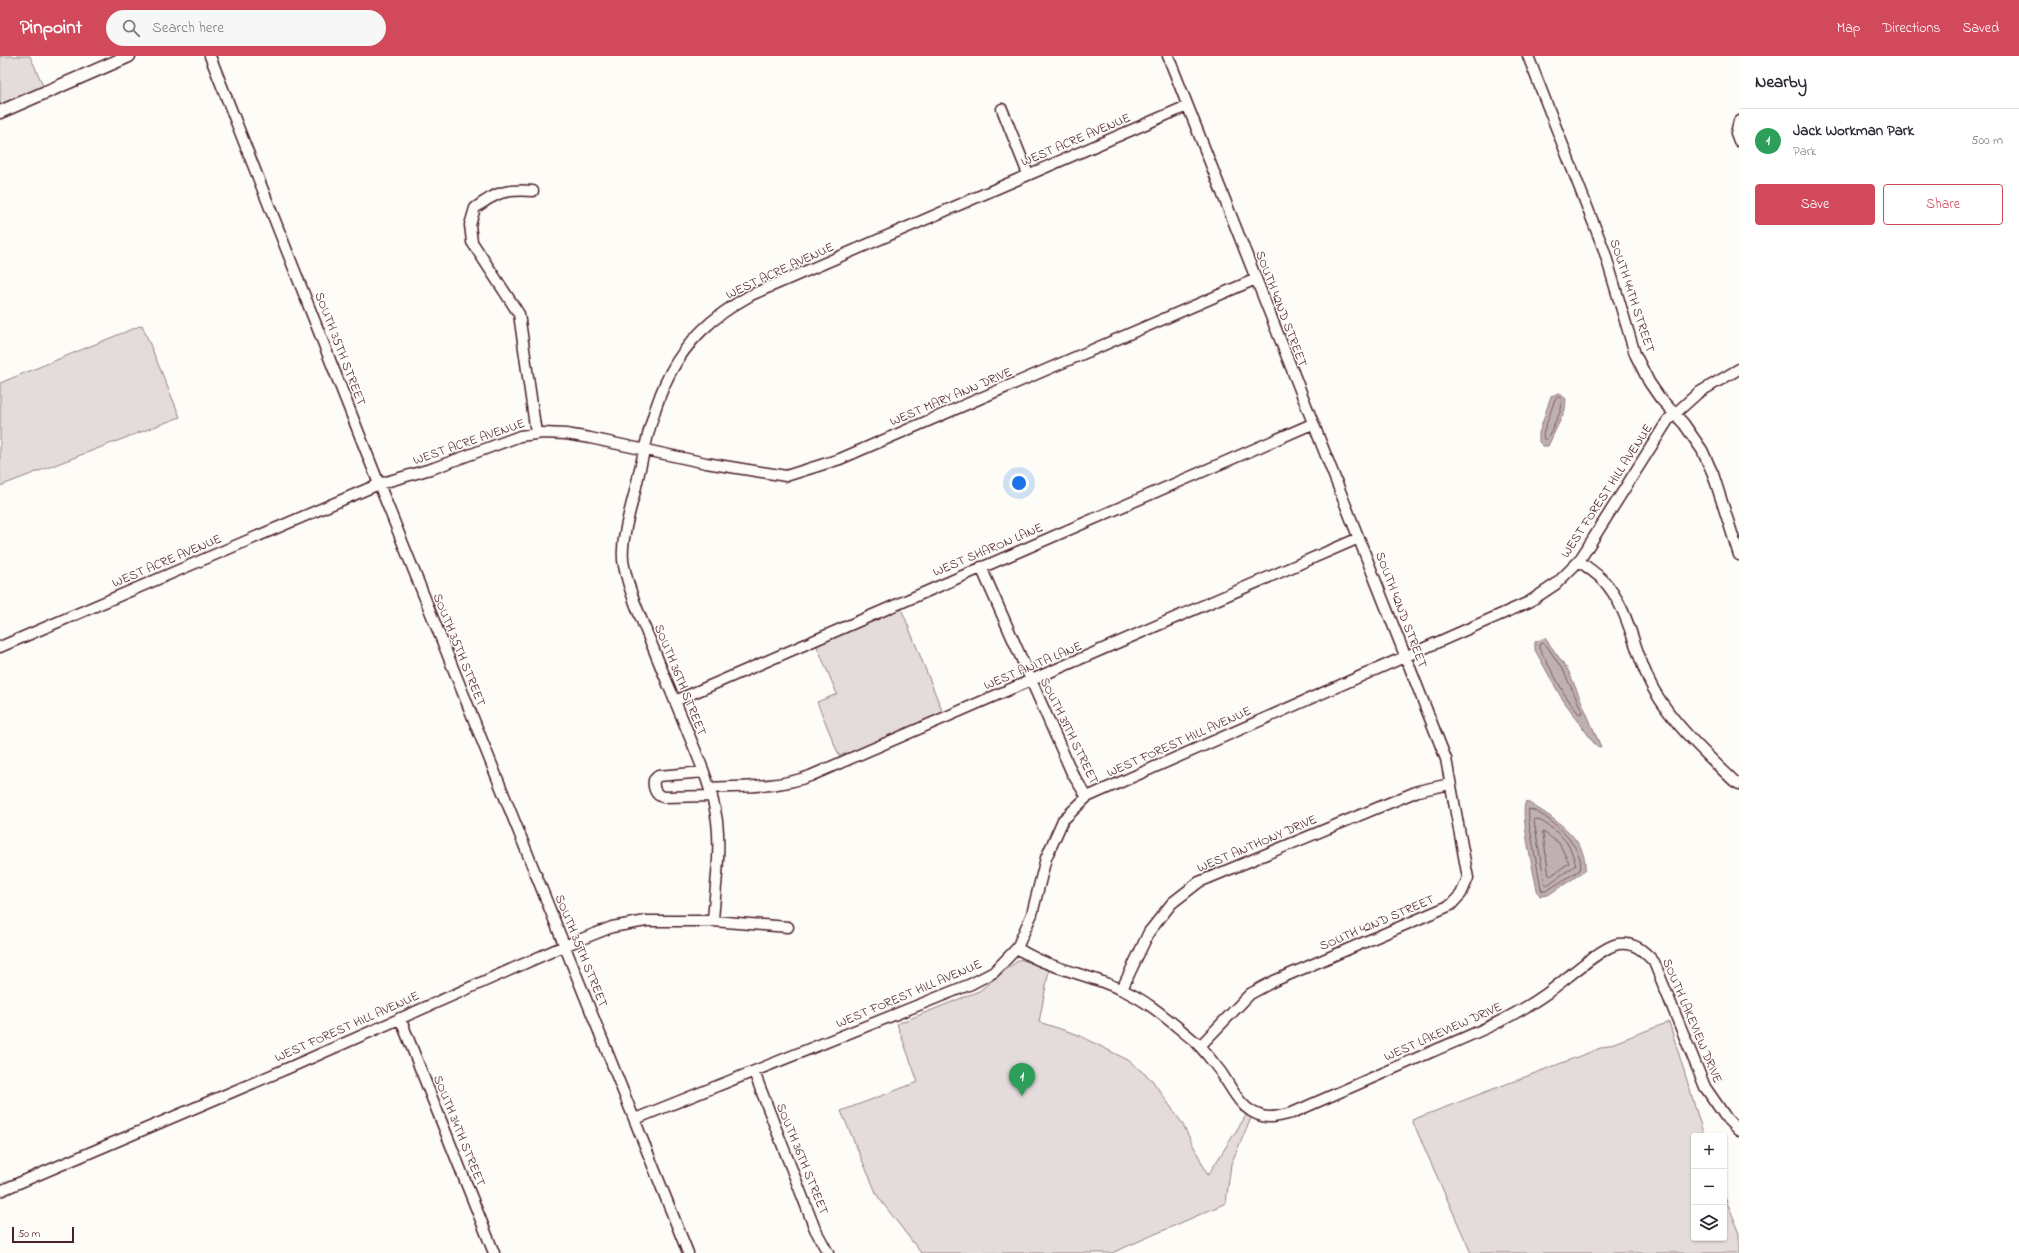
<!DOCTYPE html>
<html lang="en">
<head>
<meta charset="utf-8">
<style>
	:root { --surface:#fff; --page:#f7f7f7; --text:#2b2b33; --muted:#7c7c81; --line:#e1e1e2; --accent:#d1495b }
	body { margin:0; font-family:"Indie Flower",sans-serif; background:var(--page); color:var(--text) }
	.controls { position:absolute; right:12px; bottom:12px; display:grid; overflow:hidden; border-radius:4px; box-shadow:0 1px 3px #0004 }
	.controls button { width:36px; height:36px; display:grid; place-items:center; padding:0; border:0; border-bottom:1px solid var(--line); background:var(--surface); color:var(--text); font:20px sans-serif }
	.scale { position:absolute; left:12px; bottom:10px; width:62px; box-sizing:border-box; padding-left:4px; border:2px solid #4a1f2b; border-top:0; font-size:11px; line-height:14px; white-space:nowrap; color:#4a1f2b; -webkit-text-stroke:3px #fdfcf7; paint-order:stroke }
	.you { position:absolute; left:1019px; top:427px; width:14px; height:14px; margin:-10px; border:3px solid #fff; border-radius:50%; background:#1a73e8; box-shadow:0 0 0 6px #1a73e833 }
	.badge { display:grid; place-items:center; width:26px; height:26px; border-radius:50%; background:var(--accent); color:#fff; font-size:13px; font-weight:700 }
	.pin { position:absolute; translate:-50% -33px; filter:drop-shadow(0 1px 2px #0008) }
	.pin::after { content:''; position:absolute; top:21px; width:14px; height:12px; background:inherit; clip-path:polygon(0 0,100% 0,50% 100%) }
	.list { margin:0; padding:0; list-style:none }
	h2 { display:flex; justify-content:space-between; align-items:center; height:52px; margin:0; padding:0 16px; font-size:17px }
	h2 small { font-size:13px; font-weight:400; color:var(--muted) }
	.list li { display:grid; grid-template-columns:26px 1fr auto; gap:12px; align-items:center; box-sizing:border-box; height:64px; padding:0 16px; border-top:1px solid var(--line) }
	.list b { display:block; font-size:15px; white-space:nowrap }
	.list p { margin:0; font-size:13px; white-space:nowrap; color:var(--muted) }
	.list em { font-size:13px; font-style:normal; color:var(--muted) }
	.actions { display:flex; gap:8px; padding:12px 16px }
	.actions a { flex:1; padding:9px 0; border:1px solid var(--accent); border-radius:4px; text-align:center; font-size:14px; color:var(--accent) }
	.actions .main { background:var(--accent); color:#fff }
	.icon { flex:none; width:22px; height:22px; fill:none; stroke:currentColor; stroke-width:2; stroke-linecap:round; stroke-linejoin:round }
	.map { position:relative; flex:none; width:1739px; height:1197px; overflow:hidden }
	header { display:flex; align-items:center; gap:24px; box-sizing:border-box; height:56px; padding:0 20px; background:var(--accent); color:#fff }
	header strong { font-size:19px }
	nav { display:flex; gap:22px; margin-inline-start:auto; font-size:14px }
	.search { width:280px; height:36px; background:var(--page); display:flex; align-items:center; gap:10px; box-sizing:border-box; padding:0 14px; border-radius:22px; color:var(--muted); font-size:15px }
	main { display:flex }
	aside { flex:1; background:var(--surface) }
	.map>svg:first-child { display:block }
	.green { fill:#e3dcda; stroke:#967e82 }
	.water { fill:#c0b1b1; stroke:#91777b }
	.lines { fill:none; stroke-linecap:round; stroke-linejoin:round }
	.shore { stroke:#795961; stroke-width:1 }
	.minor-casing { stroke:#4a1f2b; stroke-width:13 }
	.tertiary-casing { stroke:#4a1f2b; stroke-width:15 }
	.minor { stroke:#fdfcf7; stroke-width:10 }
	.tertiary { stroke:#fdfcf7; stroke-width:12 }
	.labels { text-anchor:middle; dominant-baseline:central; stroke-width:3; stroke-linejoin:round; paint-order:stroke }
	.street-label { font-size:13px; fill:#4a1f2b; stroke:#fdfcf7 }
</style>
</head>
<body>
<header>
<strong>Pinpoint</strong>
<div class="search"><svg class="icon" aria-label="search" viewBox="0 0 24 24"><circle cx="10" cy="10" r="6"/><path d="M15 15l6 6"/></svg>Search here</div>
<nav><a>Map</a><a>Directions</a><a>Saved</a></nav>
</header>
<main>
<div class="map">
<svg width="1739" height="1197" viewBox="0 0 1739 1197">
	<rect width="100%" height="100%" fill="#fdfcf7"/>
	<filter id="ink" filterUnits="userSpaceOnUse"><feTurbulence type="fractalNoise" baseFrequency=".025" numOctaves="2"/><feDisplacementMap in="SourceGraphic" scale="8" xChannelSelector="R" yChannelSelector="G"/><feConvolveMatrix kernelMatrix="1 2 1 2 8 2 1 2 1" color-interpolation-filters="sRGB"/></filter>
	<g filter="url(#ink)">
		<!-- green -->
		<path class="green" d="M0,0H30L45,34L0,53Z
			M142,269L180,361L0,430V327Z
			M901,552L943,657L840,702L817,646L837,638L816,588Z
			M1020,903L1049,914L1039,966L1076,978L1128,1004L1152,1024L1182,1067L1208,1119L1247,1058L1252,1060L1231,1108L1226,1147L1112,1197H921L878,1141L841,1055L918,1026L897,968L979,935Z
			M1669,966L1704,1080H1694V1182H1724V1139L1739,1175V1197H1471L1412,1064Z"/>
		<!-- water -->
		<path class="water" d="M1559,337L1566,343L1565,354L1548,390H1543L1539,386V377L1551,340Z
			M1545,582L1568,614L1601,691L1596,690L1561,641L1535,594V586Z
			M1526,745C1551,761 1588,781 1585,815L1548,839L1540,840L1537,834C1534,817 1519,757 1526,745Z"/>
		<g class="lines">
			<!-- shore -->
			<path class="shore" d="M1559,341L1562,344L1561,354L1547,383L1544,384L1543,378L1555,343Z
				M1543,587L1547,590L1564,616L1582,655L1581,658L1578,657L1565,639L1539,592V589Z
				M1529,753C1547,757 1587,793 1580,814L1546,835H1542L1541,832L1529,767Z
				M1534,763C1541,762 1558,777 1563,782C1570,789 1573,800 1576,809L1547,829L1545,827Z
				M1543,776L1559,787L1569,807L1552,819L1549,818Z"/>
			<!-- minor casing -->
			<g class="minor-casing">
				<path id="minor" d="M210,0L379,428L688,1197
					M1168,0L1446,703L1468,822L1461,838L1451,849L1274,925L1250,938L1200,990
					M1528,0L1604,194L1635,298L1649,326L1660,342L1684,368L1702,394L1713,418L1739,499
					M1002,53L1028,118
					M1739,65L1736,77L1739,85
					M533,135C505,133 497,136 475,152L470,169L472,186L519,258L536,377
					M1579,505C1587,511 1596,517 1603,524C1631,554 1634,600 1654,634C1674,669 1705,697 1734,725L1739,728
					M981,511L1072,717L1087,741
					M0,591L379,428L434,412L520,380L543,377L566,378L590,382L706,407L786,420L840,403L1256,223
					M675,645L1312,368
					M704,716L658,720L654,724C653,731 655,739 663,741L712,740
					M710,732C743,730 778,732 810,720L1359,482
					M713,865C715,833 721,798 717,765C713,737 702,710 691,684C679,654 666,624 654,594C643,567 630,539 624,510C619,490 630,455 635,435C655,346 664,287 751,239L1187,50
					M1017,892C1048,913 1086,917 1120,933C1147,944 1170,965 1192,983C1203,992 1211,1004 1220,1015C1232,1032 1240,1054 1262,1060C1272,1063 1283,1059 1292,1057C1338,1037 1385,1016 1431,996C1471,979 1511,963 1546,938C1563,926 1601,891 1618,888C1635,886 1644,895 1654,906L1705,1031L1727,1063L1739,1075
					M1122,933L1149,876L1172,847L1199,826L1418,735L1450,728
					M400,962L494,1197
					M754,1016L815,1173L828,1197
					M635,1063L971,928L994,916L1017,892L1032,858L1046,802L1063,764L1087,741L1529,546L1556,528L1579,505L1668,364L1698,337L1739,313
					M0,1135L293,1010L564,890L612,871L646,865H713L788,871"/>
			</g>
			<!-- tertiary casing -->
			<g class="tertiary-casing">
				<path id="tertiary" d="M0,56L129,0"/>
			</g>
			<!-- minor -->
			<use href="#minor" class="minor"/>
			<!-- tertiary -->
			<use href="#tertiary" class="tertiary"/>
		</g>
	</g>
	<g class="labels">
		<!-- street labels -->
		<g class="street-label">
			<text transform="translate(1076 84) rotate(-23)">WEST ACRE AVENUE</text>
			<text transform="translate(780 215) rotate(-25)">WEST ACRE AVENUE</text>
			<text transform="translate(1632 240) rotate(72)">SOUTH 44TH STREET</text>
			<text transform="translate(1281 253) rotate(69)">SOUTH 42ND STREET</text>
			<text transform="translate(340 293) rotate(69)">SOUTH 35TH STREET</text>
			<text transform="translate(951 341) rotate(-23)">WEST MARY ANN DRIVE</text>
			<text transform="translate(469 386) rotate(-19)">WEST ACRE AVENUE</text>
			<text transform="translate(1607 435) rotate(-57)">WEST FOREST HILL AVENUE</text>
			<text transform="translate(988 494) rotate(-23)">WEST SHARON LANE</text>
			<text transform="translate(167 505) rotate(-23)">WEST ACRE AVENUE</text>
			<text transform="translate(1401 554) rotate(69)">SOUTH 42ND STREET</text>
			<text transform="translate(459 594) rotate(68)">SOUTH 35TH STREET</text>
			<text transform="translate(1033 610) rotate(-23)">WEST ANITA LANE</text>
			<text transform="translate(680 624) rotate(68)">SOUTH 36TH STREET</text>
			<text transform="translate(1069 675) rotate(64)">SOUTH 39TH STREET</text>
			<text transform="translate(1179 686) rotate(-24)">WEST FOREST HILL AVENUE</text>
			<text transform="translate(1257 788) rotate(-23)">WEST ANTHONY DRIVE</text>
			<text transform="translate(1377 867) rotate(-23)">SOUTH 42ND STREET</text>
			<text transform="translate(581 895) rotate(68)">SOUTH 35TH STREET</text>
			<text transform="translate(909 938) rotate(-23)">WEST FOREST HILL AVENUE</text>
			<text transform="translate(1692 965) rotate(67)">SOUTH LAKEVIEW DRIVE</text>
			<text transform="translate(347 971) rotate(-24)">WEST FOREST HILL AVENUE</text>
			<text transform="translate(1443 976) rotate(-24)">WEST LAKEVIEW DRIVE</text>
			<text transform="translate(459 1075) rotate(68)">SOUTH 34TH STREET</text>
			<text transform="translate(802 1103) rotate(68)">SOUTH 36TH STREET</text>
		</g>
	</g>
</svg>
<div class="controls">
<button>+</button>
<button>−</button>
<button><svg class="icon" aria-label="layers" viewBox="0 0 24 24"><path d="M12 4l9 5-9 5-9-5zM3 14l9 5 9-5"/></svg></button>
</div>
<div class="scale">50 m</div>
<div class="you"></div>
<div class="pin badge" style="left:1022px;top:1040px;background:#2e9e5b">1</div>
</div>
<aside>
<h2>Nearby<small></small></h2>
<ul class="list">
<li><span class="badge" style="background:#2e9e5b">1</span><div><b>Jack Workman Park</b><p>Park</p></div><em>500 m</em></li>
</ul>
<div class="actions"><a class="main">Save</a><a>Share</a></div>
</aside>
</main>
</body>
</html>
